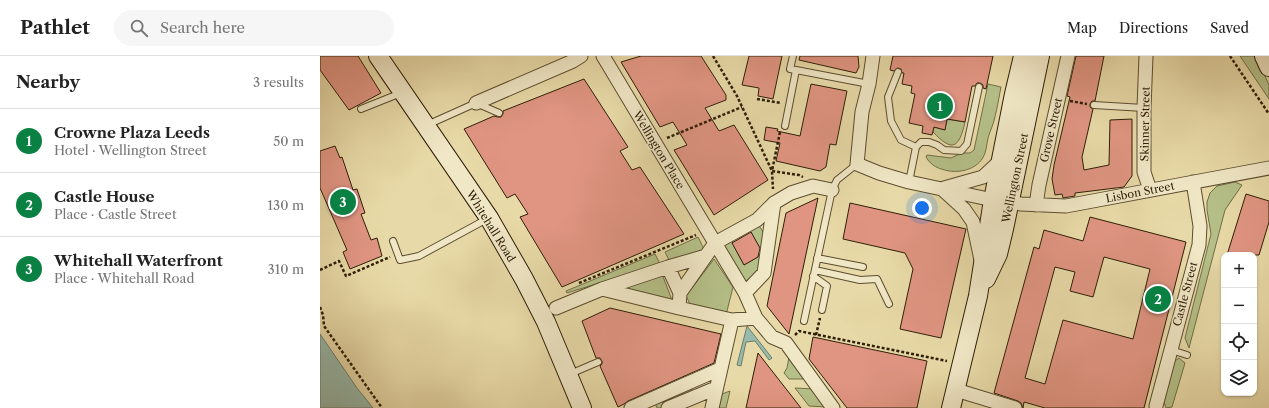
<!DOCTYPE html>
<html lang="en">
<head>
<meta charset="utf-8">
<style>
	:root { --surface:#fff; --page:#f6f6f6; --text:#222; --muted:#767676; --line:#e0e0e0; --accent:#0b8043 }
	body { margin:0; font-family:"Libre Caslon Text",serif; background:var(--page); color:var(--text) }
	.controls { position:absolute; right:12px; bottom:12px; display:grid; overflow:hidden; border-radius:8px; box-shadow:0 1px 3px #0004 }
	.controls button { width:36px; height:36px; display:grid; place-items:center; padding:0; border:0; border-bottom:1px solid var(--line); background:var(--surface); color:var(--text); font:20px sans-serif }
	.you { position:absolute; left:602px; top:152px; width:14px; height:14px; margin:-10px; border:3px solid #fff; border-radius:50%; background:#1a73e8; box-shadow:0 0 0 6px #1a73e833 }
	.badge { display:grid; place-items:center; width:26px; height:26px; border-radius:50%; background:var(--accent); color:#fff; font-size:13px; font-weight:700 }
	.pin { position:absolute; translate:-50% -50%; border:2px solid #fff; box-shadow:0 1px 4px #0006 }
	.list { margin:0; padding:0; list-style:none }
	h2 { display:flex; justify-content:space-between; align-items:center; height:52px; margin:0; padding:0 16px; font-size:17px }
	h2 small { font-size:13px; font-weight:400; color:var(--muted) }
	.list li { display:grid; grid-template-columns:26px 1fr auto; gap:12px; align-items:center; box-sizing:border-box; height:64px; padding:0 16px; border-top:1px solid var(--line) }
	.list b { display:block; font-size:15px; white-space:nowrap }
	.list p { margin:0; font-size:13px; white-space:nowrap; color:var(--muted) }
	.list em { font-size:13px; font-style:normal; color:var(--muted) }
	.icon { flex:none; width:22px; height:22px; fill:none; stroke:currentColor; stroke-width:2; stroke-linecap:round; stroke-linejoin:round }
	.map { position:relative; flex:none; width:949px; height:352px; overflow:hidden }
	header { display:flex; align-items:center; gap:24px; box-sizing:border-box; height:56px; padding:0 20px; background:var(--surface); border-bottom:1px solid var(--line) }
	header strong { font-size:19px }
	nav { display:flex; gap:22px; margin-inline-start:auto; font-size:14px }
	.search { width:280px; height:36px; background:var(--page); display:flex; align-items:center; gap:10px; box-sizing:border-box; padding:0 14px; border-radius:22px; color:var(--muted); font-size:15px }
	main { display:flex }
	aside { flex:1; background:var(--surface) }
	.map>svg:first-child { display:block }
	.green { fill:#b5c088; stroke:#726f48; fill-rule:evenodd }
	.water { fill:#97baac; stroke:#6d7c6a }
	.building { fill:#e09582; stroke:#2e1e07; fill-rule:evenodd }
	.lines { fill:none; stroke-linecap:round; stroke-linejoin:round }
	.lane-casing { stroke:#5c4d2f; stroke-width:8 }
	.street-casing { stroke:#5c4d2f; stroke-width:15 }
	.secondary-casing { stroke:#2e1e07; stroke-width:20 }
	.path { stroke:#2e1e07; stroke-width:2.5; stroke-dasharray:3 2; stroke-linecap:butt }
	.lane { stroke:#f0e7c6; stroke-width:6 }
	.street { stroke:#f0e7c6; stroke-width:13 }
	.secondary { stroke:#f0e7c6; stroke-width:18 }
	.labels { text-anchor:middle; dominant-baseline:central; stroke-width:3; stroke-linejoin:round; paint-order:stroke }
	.street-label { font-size:11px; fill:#2e1e07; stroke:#f0e7c6 }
</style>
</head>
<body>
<header>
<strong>Pathlet</strong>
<div class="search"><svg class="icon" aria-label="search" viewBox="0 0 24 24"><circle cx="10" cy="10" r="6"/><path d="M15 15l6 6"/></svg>Search here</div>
<nav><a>Map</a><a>Directions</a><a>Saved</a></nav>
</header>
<main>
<aside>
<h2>Nearby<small>3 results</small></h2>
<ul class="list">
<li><span class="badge">1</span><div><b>Crowne Plaza Leeds</b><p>Hotel · Wellington Street</p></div><em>50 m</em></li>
<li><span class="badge">2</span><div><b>Castle House</b><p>Place · Castle Street</p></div><em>130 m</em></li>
<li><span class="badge">3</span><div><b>Whitehall Waterfront</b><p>Place · Whitehall Road</p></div><em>310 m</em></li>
</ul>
</aside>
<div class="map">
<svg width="949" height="352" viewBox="0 0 949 352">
	<rect width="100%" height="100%" fill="#e8daa8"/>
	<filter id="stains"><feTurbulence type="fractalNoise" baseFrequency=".005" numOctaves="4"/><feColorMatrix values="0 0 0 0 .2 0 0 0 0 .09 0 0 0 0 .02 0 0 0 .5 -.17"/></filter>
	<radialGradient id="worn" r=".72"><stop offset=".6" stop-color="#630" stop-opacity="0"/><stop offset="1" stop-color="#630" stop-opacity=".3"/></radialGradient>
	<!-- green -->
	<path class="green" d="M920,0H936L949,29V43Z
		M668,28L681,31C678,46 676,62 670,76C667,83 667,91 665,97C660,112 643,117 629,115C619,113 611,110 606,101L607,99L631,102L642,97H650L654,94Z
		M627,63L645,66C639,93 632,96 613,76L614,71L625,74Z
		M915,126L922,129L905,154L869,292L865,282L891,178L887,154V146L890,137L897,130Z
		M434,170L440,171L447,182L441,216L422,227L401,188ZM430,175L443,198L424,209L412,185Z
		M378,181L384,193L377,198L350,206L345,196Z
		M335,198L340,208L247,237L246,235Z
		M394,203L413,231L406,259L371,250L366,240Z
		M342,218L352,244L298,232Z
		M469,301L486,323H469L464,317L467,312Z
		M859,302L865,307L852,351L846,352L843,343L852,307Z
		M371,332L374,339L341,352H337L335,347Z
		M475,332L494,333L507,351L489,350Z
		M410,335L406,352H399L402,338Z"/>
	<!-- water -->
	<path class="water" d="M427,270L452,302L449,304L435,285L426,286L421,310L417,309Z
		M0,278L37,332L53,352H0Z"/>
	<!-- building -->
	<path class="building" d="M0,0H38L61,37L29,54L0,14Z
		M321,0H381L406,39V44L385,52L399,75L414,69L448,124L394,159L354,94L367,89L353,66L340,71L301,6Z
		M429,0H462L453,43L438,40L439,32L422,29Z
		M480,0H538L539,11L536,17L479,4Z
		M573,0H673L666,33L663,32V29L660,27H657L655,30H652L645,66L627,63L625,74L614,71L612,79L602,77L603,70L589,67L595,38L591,37L592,30L582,28L584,17H582L581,13L578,12L574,15L570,14Z
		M756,0H784L775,45H772L770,48V51L773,53L762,101L764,114L789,109L790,64L812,63V120L804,131L755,137V140L743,142L742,138L735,139L732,123L734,109L750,41L747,40Z
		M264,23L308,91L300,95L312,114L320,111L364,178L242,231L200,161L208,158L195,138L187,142L144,73L174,60L178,61H181L183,58V55Z
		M491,28L527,35L516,89L510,88L506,111L500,115L456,105L460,87L444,84L446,71L458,73L457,75L480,80Z
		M15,90L20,102L22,101L33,134L37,133L45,157L41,158L51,184L57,182L62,200L30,213L23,196L27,194L0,132V95Z
		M926,138L949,145V166L939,199H907Z
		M498,142L469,278L447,250L466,157Z
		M530,147L646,173L621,282L580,273L593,213L585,197L523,183Z
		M770,161L866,186L824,352H725L704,346L703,352L701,347L698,345L674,337L714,191L719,193L724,174L763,185ZM784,201L830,213L813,283L743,264L725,328L705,322L735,211L755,216L750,235L773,241Z
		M431,176L440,192L438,201L424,209L412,187Z
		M290,252L401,278L394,307L308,345L304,348L298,351L280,310L282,308V305L280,302H276L262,265Z
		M493,281L607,305L597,352H527L489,303Z
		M438,297L481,352H426Z"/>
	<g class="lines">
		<!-- lane casing -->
		<g class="lane-casing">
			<path id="lane" d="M473,0L470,13L476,14
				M578,16L568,41L571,65L581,84L596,91
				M774,49L824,52
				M41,53L81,37
				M107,69L156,47L179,57
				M465,70L476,14L549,28
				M589,126L596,91L601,86H609L617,89L624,94L641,95L647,88L659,31
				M73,185L80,204L99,200L167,163
				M497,202L543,211
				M495,214L540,224L557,223L569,248
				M493,220L507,230L502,254
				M484,265L512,134L517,124L537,108
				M851,294L867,299
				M250,318L278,306"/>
		</g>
		<!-- street casing -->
		<g class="street-casing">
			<path id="street" d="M283,0L425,237L436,262L452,281L466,287L513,352
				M553,0L549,28L542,56L537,108L559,117L589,126L673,144L701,148L746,150L949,112
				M826,0L824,52V116L830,134
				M156,47L253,5L261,0
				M624,132L663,121L680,105
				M622,133L644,153L653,166L661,204
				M716,149L719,129L748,0
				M348,211L360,237
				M282,233L348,211L386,200
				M425,237L444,217L454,147
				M236,252L282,233L359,252L360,237L395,187L437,164L454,147L471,137L493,130L512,134
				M359,252L412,264L436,262
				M636,334L695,352
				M836,350L879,189L880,170L873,126
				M311,352L400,313
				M348,352L396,332
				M392,352L412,264"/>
		</g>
		<!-- secondary casing -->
		<g class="secondary-casing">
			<path id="secondary" d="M58,0L169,162L204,223L226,266L262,352
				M944,0L949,11
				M666,223L678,198L684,173L720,0
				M631,352L658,240L673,144L694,38L703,0"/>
		</g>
		<!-- path -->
		<path class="path" d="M393,0L417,40L452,115L453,133
			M910,0L949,58
			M437,43L461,47
			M750,45L767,48
			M460,76L452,115L479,119L483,121
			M347,82L422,51
			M0,214L19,205L26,220L70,201
			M259,227L376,179
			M0,251L3,259L4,270L62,352
			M475,279L479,275L627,305
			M496,279L500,262"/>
		<!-- lane -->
		<use href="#lane" class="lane"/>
		<!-- street -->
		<use href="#street" class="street"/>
		<!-- secondary -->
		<use href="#secondary" class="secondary"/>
	</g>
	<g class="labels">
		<!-- street labels -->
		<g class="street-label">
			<text transform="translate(825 68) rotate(-89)">Skinner Street</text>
			<text transform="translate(731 74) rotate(-77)">Grove Street</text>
			<text transform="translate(339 94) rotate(59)">Wellington Place</text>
			<text transform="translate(695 122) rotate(-78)">Wellington Street</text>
			<text transform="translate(820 136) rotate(-11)">Lisbon Street</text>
			<text transform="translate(171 170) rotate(58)">Whitehall Road</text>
			<text transform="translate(865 238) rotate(-75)">Castle Street</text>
		</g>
	</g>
	<rect width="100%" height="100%" filter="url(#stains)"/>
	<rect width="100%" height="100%" fill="url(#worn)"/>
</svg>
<div class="controls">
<button>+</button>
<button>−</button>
<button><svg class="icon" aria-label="locate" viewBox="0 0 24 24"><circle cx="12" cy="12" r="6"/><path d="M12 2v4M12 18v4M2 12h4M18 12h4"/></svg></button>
<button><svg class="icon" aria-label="layers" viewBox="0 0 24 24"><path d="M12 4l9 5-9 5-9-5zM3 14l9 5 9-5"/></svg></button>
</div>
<div class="you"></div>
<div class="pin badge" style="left:620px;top:50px">1</div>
<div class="pin badge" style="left:838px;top:243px">2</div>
<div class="pin badge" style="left:23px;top:146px">3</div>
</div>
</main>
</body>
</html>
